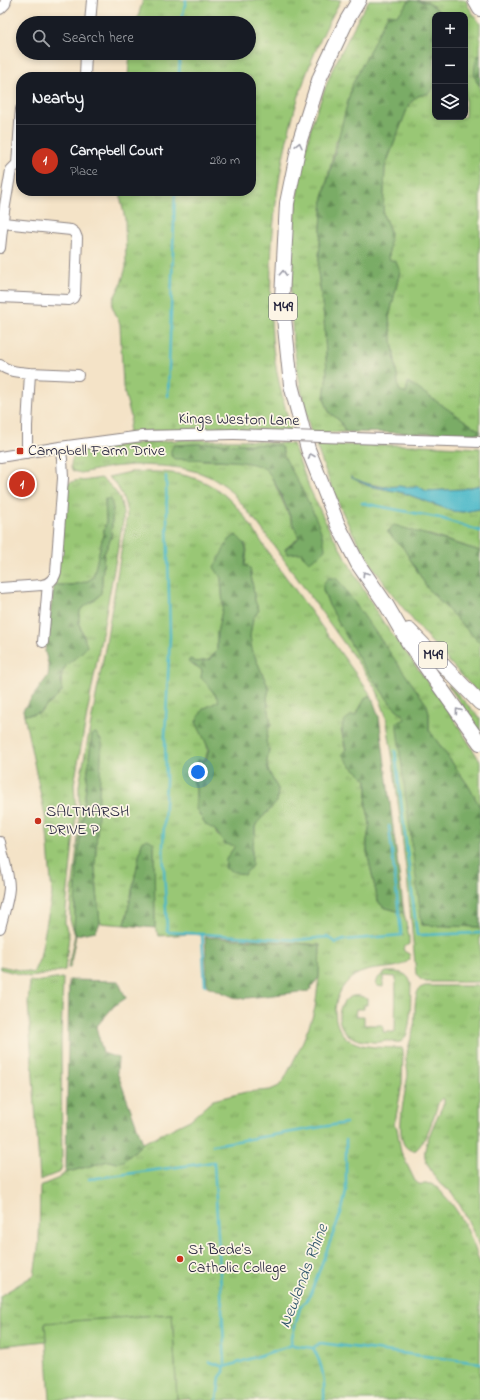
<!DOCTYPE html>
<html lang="en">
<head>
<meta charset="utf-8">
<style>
	:root { --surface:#171b24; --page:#242831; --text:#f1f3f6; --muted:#9ea1a6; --line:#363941; --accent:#c8321e }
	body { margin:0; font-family:"Indie Flower",sans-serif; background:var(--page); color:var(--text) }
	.controls { position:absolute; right:12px; top:12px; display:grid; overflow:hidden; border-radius:8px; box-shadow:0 2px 6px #0003 }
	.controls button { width:36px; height:36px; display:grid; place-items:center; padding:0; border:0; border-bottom:1px solid var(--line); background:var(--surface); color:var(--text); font:20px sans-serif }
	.you { position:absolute; left:198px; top:772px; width:14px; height:14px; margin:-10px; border:3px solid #fff; border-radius:50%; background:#1a73e8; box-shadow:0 0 0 6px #1a73e833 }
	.badge { display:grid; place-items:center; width:26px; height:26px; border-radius:50%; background:var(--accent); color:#fff; font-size:13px; font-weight:700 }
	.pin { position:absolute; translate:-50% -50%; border:2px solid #fff; box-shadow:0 1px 4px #0006 }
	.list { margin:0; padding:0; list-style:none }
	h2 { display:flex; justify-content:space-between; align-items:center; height:52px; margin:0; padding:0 16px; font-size:17px }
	h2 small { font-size:13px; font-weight:400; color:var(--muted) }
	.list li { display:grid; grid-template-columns:26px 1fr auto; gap:12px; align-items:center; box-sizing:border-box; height:72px; padding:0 16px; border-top:1px solid var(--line) }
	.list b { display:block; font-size:15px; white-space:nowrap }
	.list p { margin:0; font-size:13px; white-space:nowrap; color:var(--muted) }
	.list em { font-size:13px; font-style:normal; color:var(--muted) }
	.icon { flex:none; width:22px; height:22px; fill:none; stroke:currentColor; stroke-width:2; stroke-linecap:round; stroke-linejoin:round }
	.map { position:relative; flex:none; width:480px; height:1400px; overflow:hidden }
	.search { position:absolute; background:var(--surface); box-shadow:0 2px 6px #0003; left:16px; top:16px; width:240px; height:44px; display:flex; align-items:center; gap:10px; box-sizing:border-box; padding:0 14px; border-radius:22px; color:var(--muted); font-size:15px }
	.panel { position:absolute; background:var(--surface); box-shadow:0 2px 6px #0003; left:16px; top:72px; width:240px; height:124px; border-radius:16px }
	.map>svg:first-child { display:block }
	.grass { fill:url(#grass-tufts); stroke:#5e7458; fill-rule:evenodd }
	.forest { fill:url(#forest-firs); stroke:#4e6750 }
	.pitch { fill:#99c775; stroke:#5e7458 }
	.water { fill:#4db9c9; stroke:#386e82 }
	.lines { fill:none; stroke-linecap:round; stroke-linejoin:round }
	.stream { stroke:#4db9c9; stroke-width:2.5 }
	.minor-casing { stroke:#8b8281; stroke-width:12 }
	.highway-casing { stroke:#8b8281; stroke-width:16 }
	.minor { stroke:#fff; stroke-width:10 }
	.highway { stroke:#fff; stroke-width:14 }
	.minor-bridge-casing { stroke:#8b8281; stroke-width:12; stroke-linecap:butt }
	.minor-bridge { stroke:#fff; stroke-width:10 }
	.oneway { stroke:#9c9ca7 }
	.poi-dot { fill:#c8321e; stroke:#fcf5e5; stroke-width:1.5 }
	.labels { text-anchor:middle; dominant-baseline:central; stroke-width:3.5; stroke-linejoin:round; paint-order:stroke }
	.shield { fill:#fcf5e5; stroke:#63616e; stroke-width:1 }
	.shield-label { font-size:15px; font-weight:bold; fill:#22223b }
	.street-label { font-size:16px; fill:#22223b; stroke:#fcf5e5 }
	.poi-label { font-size:16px; fill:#22223b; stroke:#fcf5e5; text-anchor:start }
	.water-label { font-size:17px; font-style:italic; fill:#31576d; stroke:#fcf5e5 }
</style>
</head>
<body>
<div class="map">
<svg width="480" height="1400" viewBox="0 0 480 1400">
	<defs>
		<pattern id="grass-tufts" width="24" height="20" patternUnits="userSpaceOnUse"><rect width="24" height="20" fill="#99c775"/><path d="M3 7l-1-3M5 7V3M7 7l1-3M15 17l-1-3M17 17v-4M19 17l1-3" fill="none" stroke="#7ca161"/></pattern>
		<pattern id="forest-firs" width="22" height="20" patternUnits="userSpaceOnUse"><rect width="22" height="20" fill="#7aac66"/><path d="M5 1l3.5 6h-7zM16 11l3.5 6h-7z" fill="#648c55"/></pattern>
	</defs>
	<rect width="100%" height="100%" fill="#fcf5e5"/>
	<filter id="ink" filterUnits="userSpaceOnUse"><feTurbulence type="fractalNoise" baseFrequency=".025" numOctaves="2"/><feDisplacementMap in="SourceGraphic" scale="8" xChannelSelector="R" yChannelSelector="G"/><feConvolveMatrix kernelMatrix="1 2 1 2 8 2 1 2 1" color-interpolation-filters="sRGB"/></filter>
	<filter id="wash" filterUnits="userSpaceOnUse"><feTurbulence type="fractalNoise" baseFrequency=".012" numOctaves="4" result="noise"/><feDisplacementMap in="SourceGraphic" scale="16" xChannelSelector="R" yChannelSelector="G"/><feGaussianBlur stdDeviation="0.9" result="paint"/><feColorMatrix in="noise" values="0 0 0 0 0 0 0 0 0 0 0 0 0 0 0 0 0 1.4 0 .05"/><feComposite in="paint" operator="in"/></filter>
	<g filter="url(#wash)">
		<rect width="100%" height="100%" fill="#f4e3c7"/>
		<!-- grass -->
		<path class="grass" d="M143,0H341C283,99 265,224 272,337C274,369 284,401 291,432C237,429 182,428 128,433L131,417L123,387L120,324L112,306L114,298L121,284L126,267L125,219L121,200V191H251V77H128L130,53H249V23H136Z
			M369,0H410L398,15L336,142L323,198L318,272L324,318L327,374L324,398L329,412L341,422L345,432L311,433L303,400L293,342L291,303V244L299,182L312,123L332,70L361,13Z
			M417,0H466L468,6L480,24V55L477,57L476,81L480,86V431L408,383L406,394L399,390L389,318L400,271L389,259L390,231L383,214L385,167L409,104L418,96L429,93L435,86V117H465V15H444L428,2Z
			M177,440H243L293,444L309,487L328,527L366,594L383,622L446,706L480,761V807L468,785L429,730V713L427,705L395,661L323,590L329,605L362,664L391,704L402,714L405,718L404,720L422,925L480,927V982H426L420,979L416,974L407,877L393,761L386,716L377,691L366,674L259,525L234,495L227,487L215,479L198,472L181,468L162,466L133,465L111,467L81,473L73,471L71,468C71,463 72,457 76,454C86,446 160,442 177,440ZM214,443L278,445L282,448L284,456L315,519L287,554L285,549L299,538L278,491L269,472L265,468L257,464L238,461L202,460L174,445Z
			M316,445H422L480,448V485L463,489L426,491L418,486L413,488L398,486L386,487L360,482L356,479L359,482L369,486L404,493L452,511L463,512L480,509V551L430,535L387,532L404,549L428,589L480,643V695C433,645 387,595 354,535C338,506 327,475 316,445Z
			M131,472C148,472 166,471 183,475C229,485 246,518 270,555L371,695L366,697L356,715L341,730L349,764L367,780V793L366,804L370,824L367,840V852L378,901L383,907L404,913L409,936V944L403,948L404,951L409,954L410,959C395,975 367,961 347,982C340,989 335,1002 335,1012C337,1049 371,1047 399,1048H402L403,1051L402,1084L396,1117L394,1124L397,1128L401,1152L415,1181L419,1184C423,1185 427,1183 431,1184C436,1186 440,1190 443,1194C462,1213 472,1238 480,1264V1400H190V1398L177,1399L172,1314L45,1323L46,1341L0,1346V1296L34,1275L39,1243L40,1186L59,1178L65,1173L108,1161L117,1163L131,1155L143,1143L190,1120L213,1100L246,1092L270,1090L279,1086L285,1078L301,1046L311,1021L315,1008L319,977L320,945L190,934L159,936L155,928L154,843L142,842L125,925L100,923L95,868L99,787L92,734L77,866L74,930L76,935L70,968H68L75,935L70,920V911L79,829V786L105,649L127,516C126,502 120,485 108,477ZM245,543L247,550L245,565L250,568L255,601L259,610L253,618L250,636L252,650L269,689L267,698L271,724L268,730L266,742L269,749L267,762L268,770L278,789L277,802L257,823L255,827V835L252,848V859H226L235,846L217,835L215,830L196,809V788L192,776C213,751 211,751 196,722L203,709L219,701L209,686L201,678L202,670L190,659L196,662L209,660L217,650V633L223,606L221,578Z
			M101,478C117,490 124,500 123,521L74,784L76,814L65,919V924L69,936L65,970L37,976L30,977L0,969V966L33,973L40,958L52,894L46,820L24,715L39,713C46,706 55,700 62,692C59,669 65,665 82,652L85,638L79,624V615L81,609L96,599L101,593L104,554L111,538L113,508L105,499L106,522L93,578C80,586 68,585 54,585L57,578L67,484C71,482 79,479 83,481Z
			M448,685H449L480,718V732Z
			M386,972C397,972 408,971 411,984C410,995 413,1039 400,1042C396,1043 390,1040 385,1041C381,1041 383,1042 379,1042C375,1043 369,1041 364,1041C323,1035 339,982 367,999V1005H364V1009H356L355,1016H364V1025H383V1032H395L396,977L383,976V987L378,986L376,984L378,978Z
			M63,978L61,1041L62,1166L60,1172L40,1180L28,1003L30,981L34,982Z
			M425,986H480V1248C472,1229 464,1210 452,1193C449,1189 444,1188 440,1184C436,1179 426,1164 425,1157C422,1146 439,1114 444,1103V1099L442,1098L439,1101C434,1115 428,1139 416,1150C388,1154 407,1088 408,1074C408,1069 406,1064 406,1059C407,1048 412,1038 414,1026C416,1016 413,995 420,988Z"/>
		<!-- forest -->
		<path class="forest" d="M410,0L428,2L444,15H435V86L429,93L418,96L409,104L385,167L383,214L390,231L389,259L396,262L400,271L389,318L399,390L406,394L408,382L480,431V434L345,432L341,422L329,412L324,398L327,374L324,318L318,272L323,198L352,85L388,14L398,15Z
			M480,55V86C472,77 474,67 477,57Z
			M214,443L278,445L282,448L284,456C295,477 325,528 325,550L320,555L309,562L300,553L287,554L285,549L299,538C293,524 275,476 265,469C251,458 194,460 174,459L171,456V450L174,445Z
			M105,499H111L113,508L111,538L104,554L101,593L96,599L81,609L79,615V624L87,646C73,666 57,660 62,692C55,700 46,706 39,713L24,715L23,710L48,676L49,668L45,651L54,585C68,585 80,586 93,578L106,522Z
			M394,525L480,551V643L428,589L404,549L387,532Z
			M236,535C248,546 247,549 245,565L250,568L255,601L259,610L253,618L250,636L252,650L269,689L267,698L271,724L268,730L266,742L269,749L267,762L268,770L278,789L277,802L257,823L255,827V835L252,848V866L244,875L231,871L225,868L226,859L235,846L225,844L215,830L206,825L196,809V788L192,777L198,760H206L209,749L196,722L203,709L219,701L209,686L201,678L202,670L188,661L190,659L196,662L209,660L217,650V633L223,606L221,578L214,567L229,540Z
			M328,578H336L342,585L427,705L429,713V730L468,785L480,807V927L422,925L397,729V722L404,720L405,718L402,714L391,704L362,664L329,605L323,590V584Z
			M371,695L379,717L404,913L383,907L378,901L367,852V840L370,824L366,804L367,793V780L349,764L342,754L346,749C343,735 336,718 356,715L366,697Z
			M96,733L102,742L95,868L100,923L96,931L76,935L74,930L77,866L92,734Z
			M148,839L154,843L155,928L125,925L142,842Z
			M205,937L320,945L319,977L309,991L238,999L207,986Z
			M69,980L118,981L126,998L114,1006L96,1027L103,1053L118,1058L117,1072L143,1143L124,1161L117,1163L108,1161L65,1173L66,1169Z"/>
		<!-- pitch -->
		<path class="pitch" d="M172,1314L177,1399L50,1400L45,1323Z"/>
		<!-- water -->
		<path class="water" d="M350,477C361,481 375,488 387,487C391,487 395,486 399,486C406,487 411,489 418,486L426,491L463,489L480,485V509L463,512L452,511L404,493L369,486Z"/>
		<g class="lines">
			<!-- stream -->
			<path class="stream" d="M181,23L186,0
				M179,77L180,53
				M168,396L175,191
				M166,476L170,636L165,737L166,780L163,848L167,930L169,932L298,940L327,937L336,943L344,940L402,935L401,932L389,826
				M362,503L440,518L480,531
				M395,751L417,935L480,933
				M202,934L205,985
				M213,1145L346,1123
				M89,1179L214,1162L225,1364L224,1372L220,1377L217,1400
				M313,1348L320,1343L480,1363
				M210,1362L225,1367L292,1345
				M324,1400C325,1380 323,1365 313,1348L292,1345L291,1341L300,1308L310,1295L342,1210L346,1192V1140"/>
		</g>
	</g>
	<g filter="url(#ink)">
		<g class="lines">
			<!-- minor casing -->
			<g class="minor-casing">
				<path id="minor" d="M0,9L5,4L6,0
					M90,23L92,0
					M85,77L86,53
					M17,164L21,109
					M0,248L4,211L11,170L17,164L21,162
					M0,297L69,300L73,298L75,294L77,238L75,233L71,230L3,223
					M0,365C9,372 19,372 30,373L27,426V453
					M30,373L78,375
					M321,437L480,442
					M0,457L60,447L142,436L234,434
					M0,588L42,585C49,584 54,579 56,572L63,478L62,459L60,447
					M43,642L48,583
					M0,842C3,857 9,873 9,888C8,902 3,915 0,928"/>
			</g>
			<!-- highway casing -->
			<g class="highway-casing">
				<path id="highway" d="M359,0L347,20L320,77L300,140L287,203L282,298L291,385L308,449L338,525L358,564L387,606L408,642L480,743
					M475,0L480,9
					M409,630L480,703"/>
			</g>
			<!-- minor -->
			<use href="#minor" class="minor"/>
			<!-- highway -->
			<use href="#highway" class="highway"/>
			<!-- minor-bridge casing -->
			<g class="minor-bridge-casing">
				<path id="minor-bridge" d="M234,434L321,437"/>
			</g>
			<!-- minor-bridge -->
			<use href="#minor-bridge" class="minor-bridge"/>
		</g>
		<!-- one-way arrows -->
		<defs><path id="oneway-chevron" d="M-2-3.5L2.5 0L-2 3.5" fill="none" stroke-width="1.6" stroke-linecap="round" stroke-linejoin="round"/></defs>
		<g class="oneway">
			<use href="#oneway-chevron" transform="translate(299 145) rotate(-77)"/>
			<use href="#oneway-chevron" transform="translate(283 273) rotate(-87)"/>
			<use href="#oneway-chevron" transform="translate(311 456) rotate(-112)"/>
			<use href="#oneway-chevron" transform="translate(365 574) rotate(-124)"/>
			<use href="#oneway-chevron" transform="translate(458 711) rotate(-126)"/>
		</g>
	</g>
	<!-- markers -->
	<g class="poi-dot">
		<rect x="16" y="447" width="8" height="8" rx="2"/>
		<circle cx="38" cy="821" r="4"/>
		<circle cx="180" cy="1259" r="4"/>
	</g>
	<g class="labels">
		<!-- shield labels -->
		<g class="shield">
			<rect x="269" y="294" width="28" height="26" rx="3"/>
			<rect x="419" y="642" width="28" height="26" rx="3"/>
		</g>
		<g class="shield-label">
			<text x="283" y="307">M49</text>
			<text x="433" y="655">M49</text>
		</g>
		<!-- street labels -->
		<g class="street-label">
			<text transform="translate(239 420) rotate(1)">Kings Weston Lane</text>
		</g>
		<!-- poi labels -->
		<g class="poi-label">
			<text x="28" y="451">Campbell Farm Drive</text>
			<text x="46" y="812">SALTMARSH<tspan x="46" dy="18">DRIVE P</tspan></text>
			<text x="188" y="1250">St Bede's<tspan x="188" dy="18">Catholic College</tspan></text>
		</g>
		<!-- water labels -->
		<g class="water-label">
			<text transform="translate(304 1276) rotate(-69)">Newlands Rhine</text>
		</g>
	</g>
</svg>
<div class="controls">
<button>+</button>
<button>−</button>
<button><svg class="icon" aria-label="layers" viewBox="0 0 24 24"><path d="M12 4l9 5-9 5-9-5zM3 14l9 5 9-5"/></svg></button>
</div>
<div class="you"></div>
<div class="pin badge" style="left:22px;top:484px">1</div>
<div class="search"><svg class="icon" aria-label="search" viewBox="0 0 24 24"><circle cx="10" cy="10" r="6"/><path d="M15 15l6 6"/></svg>Search here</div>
<section class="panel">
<h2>Nearby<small></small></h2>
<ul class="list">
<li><span class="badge">1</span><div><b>Campbell Court</b><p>Place</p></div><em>280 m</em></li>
</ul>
</section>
</div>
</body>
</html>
